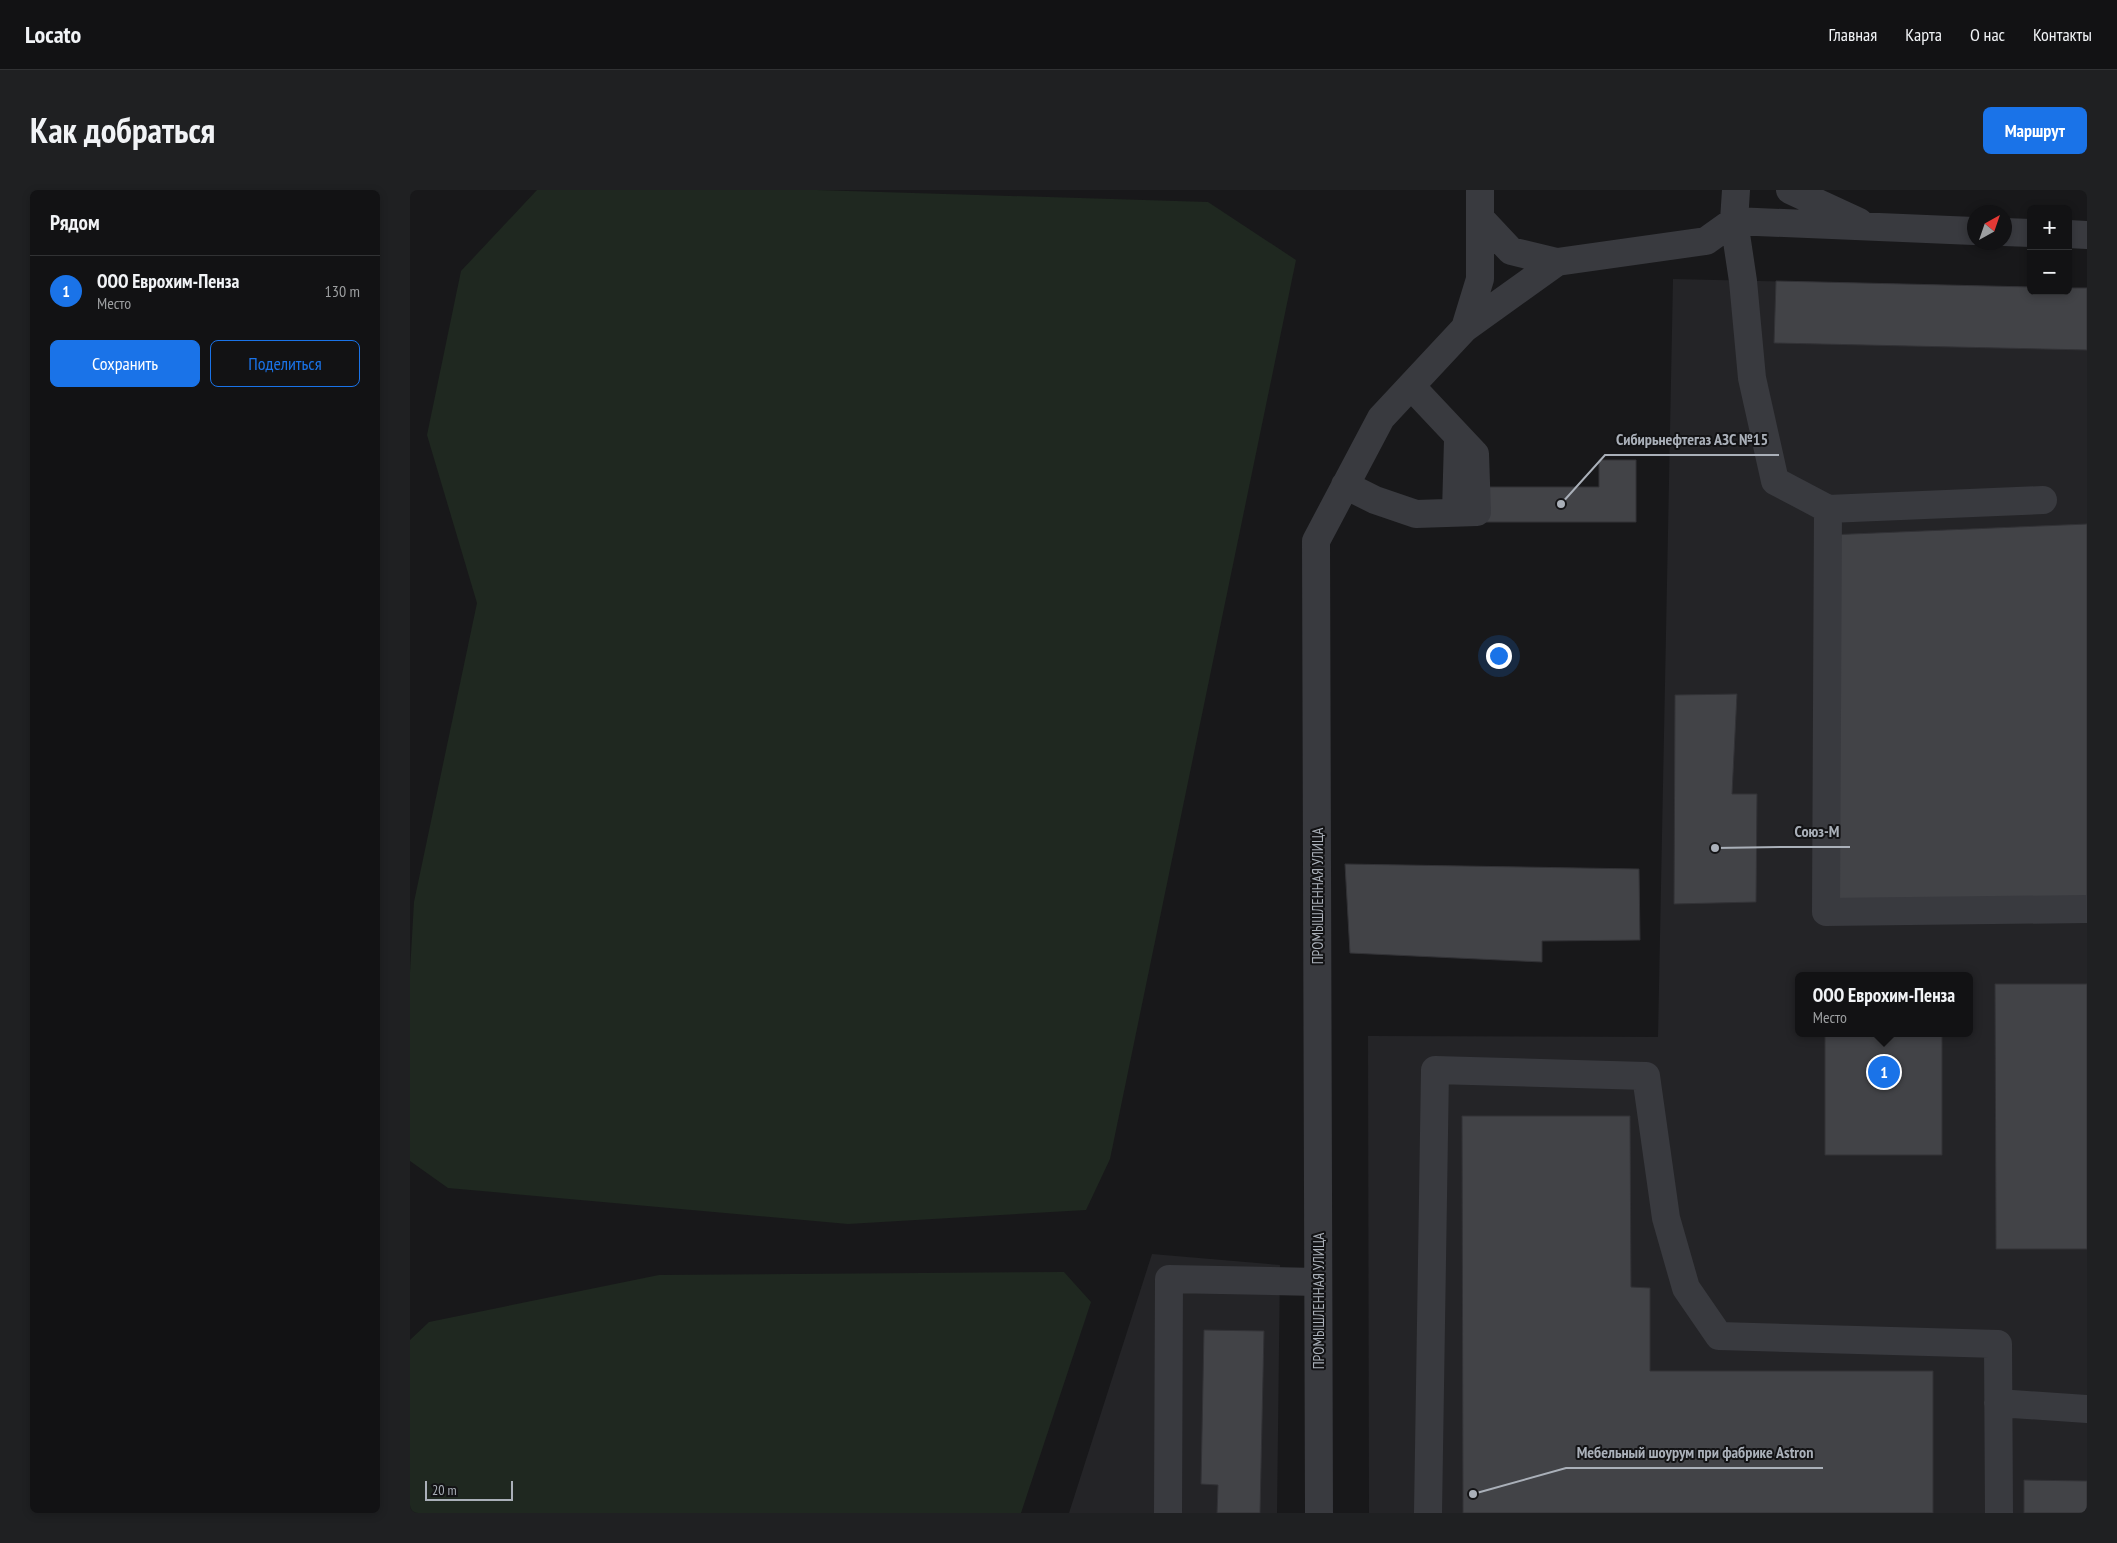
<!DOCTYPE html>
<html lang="ru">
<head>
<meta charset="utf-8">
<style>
	:root { --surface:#121214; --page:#1f2022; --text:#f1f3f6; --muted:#9c9ea0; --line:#313234; --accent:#1a73e8 }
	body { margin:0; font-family:"PT Sans Narrow",sans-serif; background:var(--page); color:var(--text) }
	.controls { position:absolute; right:15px; top:15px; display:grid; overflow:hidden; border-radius:8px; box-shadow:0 2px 8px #0003 }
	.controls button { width:45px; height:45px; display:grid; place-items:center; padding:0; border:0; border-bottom:1px solid var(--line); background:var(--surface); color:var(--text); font:25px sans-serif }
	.compass { position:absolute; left:1557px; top:15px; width:45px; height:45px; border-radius:50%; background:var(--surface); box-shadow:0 2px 8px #0003; rotate:40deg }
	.scale { position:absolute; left:15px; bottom:12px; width:88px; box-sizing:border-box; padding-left:5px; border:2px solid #aab0b9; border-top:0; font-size:14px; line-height:18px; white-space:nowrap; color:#aab0b9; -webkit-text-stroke:4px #131315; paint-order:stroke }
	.you { position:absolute; left:1088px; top:465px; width:18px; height:18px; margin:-12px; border:4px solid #fff; border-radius:50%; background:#1a73e8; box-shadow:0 0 0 8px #1a73e833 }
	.badge { display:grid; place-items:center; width:32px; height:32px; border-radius:50%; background:var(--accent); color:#fff; font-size:16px; font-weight:700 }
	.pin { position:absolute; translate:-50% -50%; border:2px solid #fff; box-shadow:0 1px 5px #0006 }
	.popup { position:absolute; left:1385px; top:782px; width:178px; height:65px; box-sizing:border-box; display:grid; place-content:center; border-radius:8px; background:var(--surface); filter:drop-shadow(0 1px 4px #0005); font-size:16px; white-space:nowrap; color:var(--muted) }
	.popup b { font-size:19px; color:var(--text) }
	.popup::after { content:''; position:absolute; left:50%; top:100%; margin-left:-10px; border:10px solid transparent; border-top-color:var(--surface) }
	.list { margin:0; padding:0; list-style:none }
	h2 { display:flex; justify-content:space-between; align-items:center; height:65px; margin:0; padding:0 20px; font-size:21px }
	h2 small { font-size:16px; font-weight:400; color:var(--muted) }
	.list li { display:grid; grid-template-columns:32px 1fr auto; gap:15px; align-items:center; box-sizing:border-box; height:70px; padding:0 20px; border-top:1px solid var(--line) }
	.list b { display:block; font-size:19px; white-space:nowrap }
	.list p { margin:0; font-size:16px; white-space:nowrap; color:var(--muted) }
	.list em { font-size:16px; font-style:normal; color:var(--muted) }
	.actions { display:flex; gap:10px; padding:15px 20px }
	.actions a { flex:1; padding:11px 0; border:1px solid var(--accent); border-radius:8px; text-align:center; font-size:18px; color:var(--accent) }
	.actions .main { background:var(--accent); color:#fff }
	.map { position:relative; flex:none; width:1677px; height:1323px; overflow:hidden; border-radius:8px }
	header { display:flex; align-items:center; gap:30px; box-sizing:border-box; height:70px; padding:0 25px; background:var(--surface); border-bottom:1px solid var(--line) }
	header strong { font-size:24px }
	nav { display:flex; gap:28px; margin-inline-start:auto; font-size:18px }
	.intro { display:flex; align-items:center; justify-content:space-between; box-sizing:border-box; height:120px; padding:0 30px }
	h1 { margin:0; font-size:35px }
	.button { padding:12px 22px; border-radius:8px; background:var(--accent); color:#fff; font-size:18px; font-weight:700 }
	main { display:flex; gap:30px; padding:0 30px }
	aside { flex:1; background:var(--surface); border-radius:8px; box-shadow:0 2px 8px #0003 }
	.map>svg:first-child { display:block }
	.built { fill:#242427; fill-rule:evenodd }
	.green { fill:#1f2820 }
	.building { fill:#424347; stroke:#323236 }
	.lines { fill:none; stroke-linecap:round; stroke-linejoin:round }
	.minor { stroke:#393a3f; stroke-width:28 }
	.labels { text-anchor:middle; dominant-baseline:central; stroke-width:4; stroke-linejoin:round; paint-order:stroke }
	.street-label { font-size:15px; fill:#aab0b9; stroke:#131315 }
	.leader { fill:none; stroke:#aab0b9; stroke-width:2 }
	.callout-dot { fill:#aab0b9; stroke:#131315; stroke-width:2 }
	.callout-label { font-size:16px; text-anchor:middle; font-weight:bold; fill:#aab0b9; stroke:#131315; stroke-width:4; stroke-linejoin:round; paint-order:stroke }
</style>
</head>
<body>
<header>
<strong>Locato</strong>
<nav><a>Главная</a><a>Карта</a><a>О нас</a><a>Контакты</a></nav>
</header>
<div class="intro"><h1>Как добраться</h1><a class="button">Маршрут</a></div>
<main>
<aside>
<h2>Рядом<small></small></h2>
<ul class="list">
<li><span class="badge">1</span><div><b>ООО Еврохим-Пенза</b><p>Место</p></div><em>130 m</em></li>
</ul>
<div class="actions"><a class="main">Сохранить</a><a>Поделиться</a></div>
</aside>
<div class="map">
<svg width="1677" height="1323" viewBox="0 0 1677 1323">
	<rect width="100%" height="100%" fill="#18181a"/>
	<!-- built -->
	<path class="built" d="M1263,89L1621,97V101H1658V98H1677V1323H959L958,846L1248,847ZM1389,786H1559V843H1389Z
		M742,1064L870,1075L867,1323H659Z"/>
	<!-- green -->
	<path class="green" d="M127,0H406L798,12L886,70L700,969L676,1020L438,1034L38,998L0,971V782L4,712L67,413L17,245L51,81Z
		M654,1082L681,1112L611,1323H0V1150L19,1132L249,1085Z"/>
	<!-- building -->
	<path class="building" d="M1366,91L1621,97V101H1658V98H1677V160L1364,153Z
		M1189,270H1226V332H1075V297H1189Z
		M1677,334V707L1416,722L1418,345Z
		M1327,504L1322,604H1347L1346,712L1264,714L1265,505Z
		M935,674L1229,679L1230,750L1132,751V772L940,763Z
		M1585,794H1677V1059H1586Z
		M1415,843H1532V965H1415Z
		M1052,926H1220L1221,1097L1240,1098V1181H1523V1323H1053Z
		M794,1140L854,1141L850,1323H807L808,1295L791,1294Z
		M1614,1290L1677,1291V1323H1614Z"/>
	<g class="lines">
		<!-- minor -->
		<path class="minor" d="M1326,0L1324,31L1333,91L1342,188L1365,291L1418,319L1416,722L1677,719
			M1380,0L1449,32
			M1071,29L1101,61L1147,72L1296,51L1324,31L1564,41
			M1594,42L1621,43
			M1658,44L1677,45
			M1055,138L1070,89V0
			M935,295L965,310L1006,324L1067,322L1065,264L1001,196
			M1418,319L1633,310
			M1046,322L1048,250
			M1588,1213L1677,1219
			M758,1323L759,1089L908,1092
			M909,1323L906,351L971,228L1055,138L1147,72
			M1018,1323L1025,880L1236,886L1256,1028L1276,1098L1309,1146L1588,1154L1589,1323"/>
	</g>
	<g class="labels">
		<!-- street labels -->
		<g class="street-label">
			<text transform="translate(907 706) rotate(-90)">ПРОМЫШЛЕННАЯ УЛИЦА</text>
			<text transform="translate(908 1111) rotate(-90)">ПРОМЫШЛЕННАЯ УЛИЦА</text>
		</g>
	</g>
	<!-- callouts -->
	<path class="leader" d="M1151 314L1195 265H1369M1305 658L1375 657H1440M1063 1304L1156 1278H1413"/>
	<g class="callout-dot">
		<circle cx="1151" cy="314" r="5"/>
		<circle cx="1305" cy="658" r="5"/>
		<circle cx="1063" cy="1304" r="5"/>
	</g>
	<g class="callout-label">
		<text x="1282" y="255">Сибирьнефтегаз АЗС №15</text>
		<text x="1407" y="647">Союз-М</text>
		<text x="1285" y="1268">Мебельный шоурум при фабрике Astron</text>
	</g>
</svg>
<div class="controls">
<button>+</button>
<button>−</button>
</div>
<svg class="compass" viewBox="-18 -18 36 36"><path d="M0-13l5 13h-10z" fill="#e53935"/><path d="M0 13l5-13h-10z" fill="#9c9ea0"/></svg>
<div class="scale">20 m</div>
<div class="you"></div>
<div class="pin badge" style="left:1474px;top:882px">1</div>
<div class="popup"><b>ООО Еврохим-Пенза</b>Место</div>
</div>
</main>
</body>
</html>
